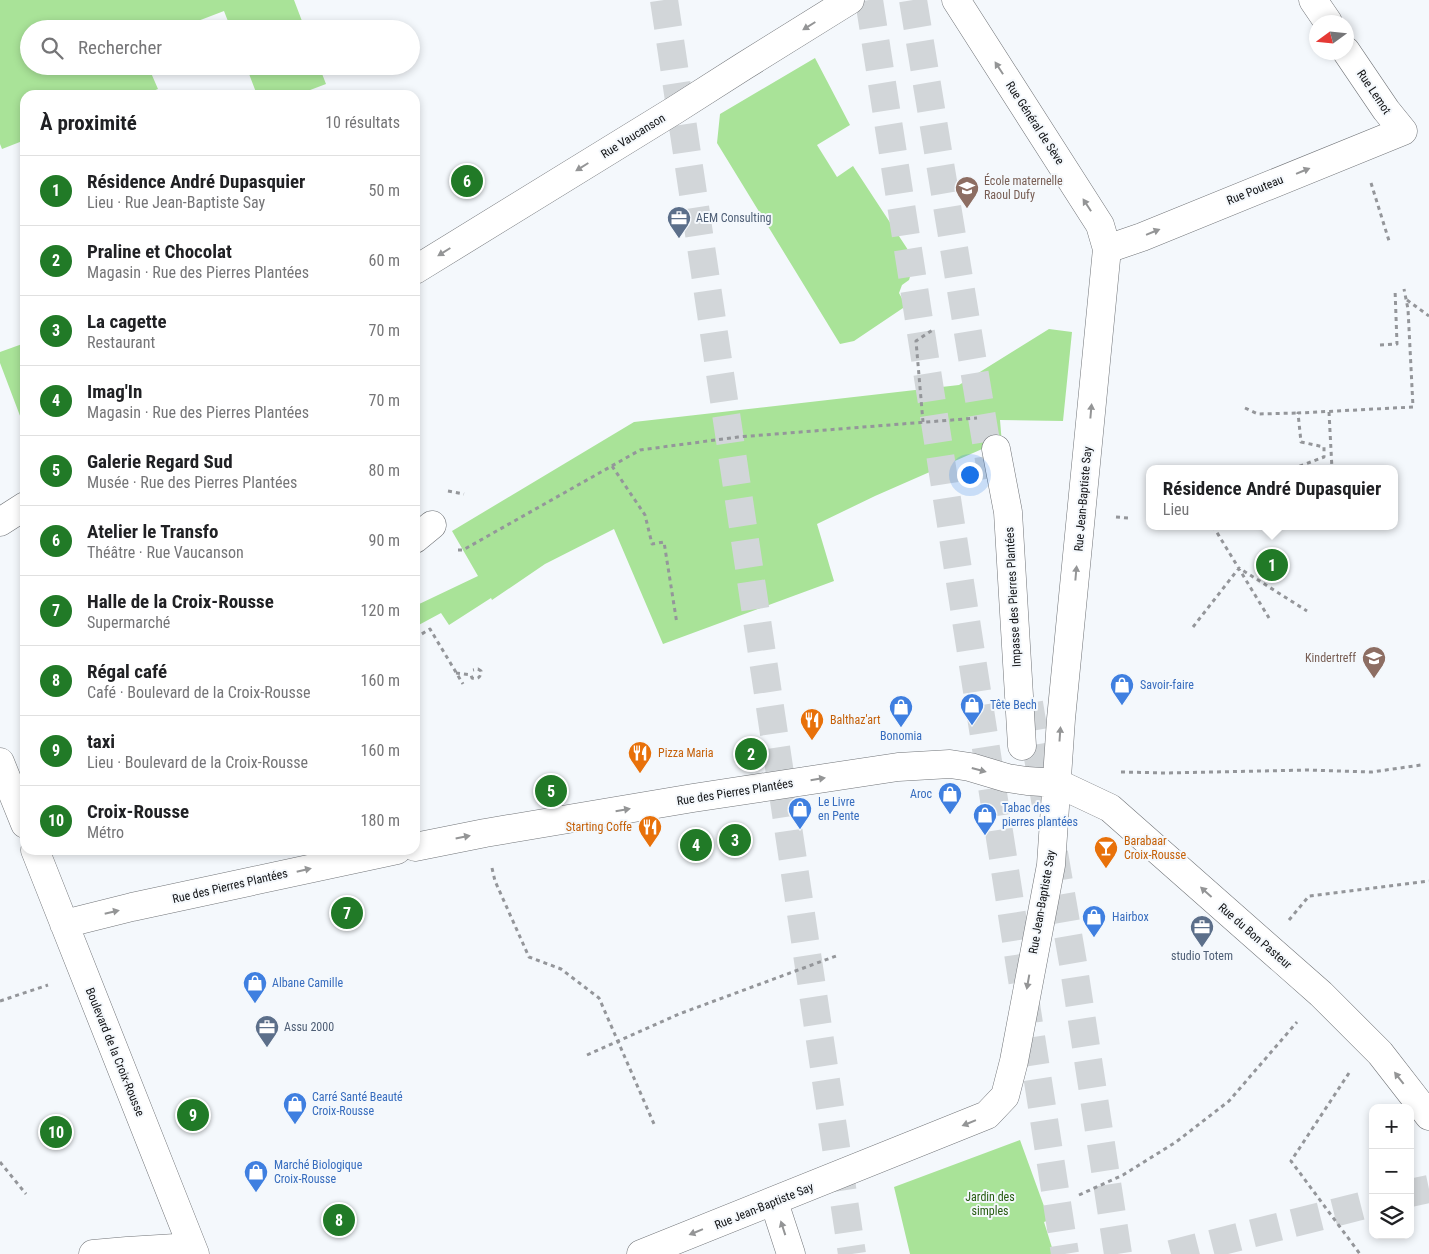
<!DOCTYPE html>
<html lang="fr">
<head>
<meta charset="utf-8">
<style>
	:root { --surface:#fff; --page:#f2f2f2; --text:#202124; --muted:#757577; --line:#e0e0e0; --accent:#217a27 }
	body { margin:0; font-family:"Roboto Condensed",sans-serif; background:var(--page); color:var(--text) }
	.controls { position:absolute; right:15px; bottom:15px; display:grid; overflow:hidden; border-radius:10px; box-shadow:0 2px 8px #0003 }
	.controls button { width:45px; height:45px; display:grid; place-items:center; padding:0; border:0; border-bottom:1px solid var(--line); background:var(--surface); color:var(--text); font:25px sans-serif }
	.compass { position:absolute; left:1309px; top:15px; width:45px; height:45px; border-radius:50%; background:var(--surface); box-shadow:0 2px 8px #0003; rotate:255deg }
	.you { position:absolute; left:969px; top:474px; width:18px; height:18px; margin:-12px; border:4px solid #fff; border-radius:50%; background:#1a73e8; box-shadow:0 0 0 8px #1a73e833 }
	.badge { display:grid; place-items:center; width:32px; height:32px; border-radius:50%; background:var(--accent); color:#fff; font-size:16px; font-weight:700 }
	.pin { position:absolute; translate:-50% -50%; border:2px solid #fff; box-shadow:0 1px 5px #0006 }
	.popup { position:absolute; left:1146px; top:465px; width:252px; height:65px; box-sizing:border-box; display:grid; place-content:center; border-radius:10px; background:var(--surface); filter:drop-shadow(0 1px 4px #0005); font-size:16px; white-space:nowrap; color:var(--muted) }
	.popup b { font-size:19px; color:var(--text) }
	.popup::after { content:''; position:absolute; left:50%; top:100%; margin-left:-10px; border:10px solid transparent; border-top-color:var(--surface) }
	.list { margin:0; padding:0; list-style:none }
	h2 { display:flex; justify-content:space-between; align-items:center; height:65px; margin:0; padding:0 20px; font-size:21px }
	h2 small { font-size:16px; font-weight:400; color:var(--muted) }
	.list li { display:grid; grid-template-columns:32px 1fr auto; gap:15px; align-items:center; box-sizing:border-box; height:70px; padding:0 20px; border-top:1px solid var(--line) }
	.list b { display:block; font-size:19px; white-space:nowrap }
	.list p { margin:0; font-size:16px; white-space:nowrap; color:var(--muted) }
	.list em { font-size:16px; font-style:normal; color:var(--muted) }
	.icon { flex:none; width:28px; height:28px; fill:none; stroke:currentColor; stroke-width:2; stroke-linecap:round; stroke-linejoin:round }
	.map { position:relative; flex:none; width:1429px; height:1254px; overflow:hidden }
	.search { position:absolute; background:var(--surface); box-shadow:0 2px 8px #0003; left:20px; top:20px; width:400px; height:55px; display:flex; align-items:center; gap:12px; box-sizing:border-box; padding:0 18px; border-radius:28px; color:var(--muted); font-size:19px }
	.panel { position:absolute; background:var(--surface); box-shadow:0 2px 8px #0003; left:20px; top:90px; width:400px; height:765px; border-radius:15px }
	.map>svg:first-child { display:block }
	.green { fill:#a9e398 }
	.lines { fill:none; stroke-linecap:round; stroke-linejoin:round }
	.minor-tunnel { stroke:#d2d6d9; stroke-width:28; stroke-dasharray:28 14; stroke-linecap:butt }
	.major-tunnel { stroke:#d2d6d9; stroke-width:28; stroke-dasharray:28 14; stroke-linecap:butt }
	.minor-casing { stroke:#717478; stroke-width:29 }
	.path { stroke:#94969a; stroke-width:3; stroke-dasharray:4 4; stroke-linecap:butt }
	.minor { stroke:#fff; stroke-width:28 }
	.oneway { fill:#949596 }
	.labels { text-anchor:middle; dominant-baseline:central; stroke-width:4; stroke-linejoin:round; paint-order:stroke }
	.street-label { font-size:12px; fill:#121315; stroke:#f4f8fc }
	.education-label { font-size:12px; fill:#785e54; stroke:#f4f8fc; text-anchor:start }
	.service-label { font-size:12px; fill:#4e5e75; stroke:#f4f8fc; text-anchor:start }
	.shop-label { font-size:12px; fill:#366cbe; stroke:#f4f8fc; text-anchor:start }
	.food-label { font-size:12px; fill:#c56008; stroke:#f4f8fc; text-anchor:start }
	.park-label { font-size:12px; fill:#265b10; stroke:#f4f8fc }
</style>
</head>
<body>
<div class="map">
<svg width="1429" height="1254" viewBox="0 0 1429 1254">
	<rect width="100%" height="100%" fill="#f4f8fc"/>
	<!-- green -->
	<path class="green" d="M0,0H294L305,29H231L224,11L177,29H29V66H148L158,89L143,95H25V140L2,149L0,144Z
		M815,58L850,125L817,145L837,177L853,166L912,256L916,257L909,280L902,285L899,293L906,306L854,341L840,344L717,143L720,114Z
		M246,66H319L326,84L297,95H257Z
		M1049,329L1072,332L1063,421L1000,420L1002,444L989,446L875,496L817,524L834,581L663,644L614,529L545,564L492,600L491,598L449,625L441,613L415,627V606L478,576L452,531L634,422L959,385Z
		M25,343V429L0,363V352Z
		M1020,1140L1049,1220L1044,1222L1054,1254H910L894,1187Z"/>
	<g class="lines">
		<!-- minor-tunnel -->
		<path class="minor-tunnel" d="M664,0L852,1254
			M1410,1193L1429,1189
			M1171,1254L1373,1203"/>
		<!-- major-tunnel -->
		<path class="major-tunnel" d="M869,0L1065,1254
			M913,0L992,478
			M1029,703L1046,806
			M1054,853L1074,969L1118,1254"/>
		<!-- minor casing -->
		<g class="minor-casing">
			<path id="minor" d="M1313,0L1328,22
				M1107,249L1142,237L1403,131L1386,110L1346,51
				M415,270L675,110L744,66L850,0
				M996,449L1008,512L1022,746
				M0,522L25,506
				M415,539L432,525
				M0,762L25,824
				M415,847L485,833L693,798L898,767L950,764L970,767L1007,778L1027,781L1057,783L1110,808L1321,994L1380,1053L1429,1116
				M35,850L195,1254
				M64,924L132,907L397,850
				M774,1202L791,1254
				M93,1254L127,1251L192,1247
				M641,1254L987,1115L1005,1096L1014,1061L1051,865L1061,719L1107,249L1100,225L956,0"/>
		</g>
		<!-- path -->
		<path class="path" d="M1371,183L1390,244
			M1407,300L1429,316
			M1380,345L1397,344L1395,289
			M1245,408L1258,414L1298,413
			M1329,412L1332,469
			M923,422L916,341L934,329
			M612,466L645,515L652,544L664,542L677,624
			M1292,469L1324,457V447L1301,442L1298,413L1413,407L1408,309L1404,289
			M448,491L464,494
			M1116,517L1128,518
			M1213,526L1269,618
			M458,550H463L640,450L738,437L977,418
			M1193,627L1239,568L1307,611
			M415,638L430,629L463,684
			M456,673L471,675L472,678C478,680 481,677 481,671L478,669L473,670
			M1121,772L1166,773L1308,770L1372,772L1421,765
			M492,868L495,881L529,957L561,969L599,998L654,1124
			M1289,920L1309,896L1429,881
			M0,1001L48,985
			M587,1055L679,1014L836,956
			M1349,1073L1291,1161L1360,1254
			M0,1162L26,1194
			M1079,1195L1123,1175L1176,1142L1229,1101L1297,1022"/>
		<!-- minor -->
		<use href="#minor" class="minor"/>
	</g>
	<!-- one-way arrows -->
	<defs><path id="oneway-solid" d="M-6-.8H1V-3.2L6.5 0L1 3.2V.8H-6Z" transform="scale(1.25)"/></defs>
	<g class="oneway">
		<use href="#oneway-solid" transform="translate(809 26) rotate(148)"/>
		<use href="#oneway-solid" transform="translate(999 68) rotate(-123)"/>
		<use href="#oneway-solid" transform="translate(582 167) rotate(148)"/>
		<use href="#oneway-solid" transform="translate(1303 171) rotate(-22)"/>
		<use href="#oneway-solid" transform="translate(1087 205) rotate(-123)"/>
		<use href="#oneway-solid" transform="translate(1153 232) rotate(-22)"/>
		<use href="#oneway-solid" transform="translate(444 252) rotate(148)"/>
		<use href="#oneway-solid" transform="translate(1091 411) rotate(-85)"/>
		<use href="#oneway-solid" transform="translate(1076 573) rotate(-85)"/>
		<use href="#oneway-solid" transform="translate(1060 734) rotate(-86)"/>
		<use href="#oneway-solid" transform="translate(979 770) rotate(15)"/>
		<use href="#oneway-solid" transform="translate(818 779) rotate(-9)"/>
		<use href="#oneway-solid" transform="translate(623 810) rotate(-10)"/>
		<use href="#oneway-solid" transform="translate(463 837) rotate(-11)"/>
		<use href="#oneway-solid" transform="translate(304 870) rotate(-13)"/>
		<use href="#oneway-solid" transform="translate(1206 892) rotate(-138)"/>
		<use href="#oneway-solid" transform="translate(112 912) rotate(-13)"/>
		<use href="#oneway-solid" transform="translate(1028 982) rotate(100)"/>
		<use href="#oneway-solid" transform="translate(1399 1078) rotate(-128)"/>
		<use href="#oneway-solid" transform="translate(969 1123) rotate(158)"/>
		<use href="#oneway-solid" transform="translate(783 1228) rotate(-108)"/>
		<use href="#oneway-solid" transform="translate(696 1232) rotate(158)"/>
	</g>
	<!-- icons -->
	<defs>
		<g id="school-pin" transform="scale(1.25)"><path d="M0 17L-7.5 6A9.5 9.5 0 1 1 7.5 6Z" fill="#8d6e63" stroke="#f4f8fc"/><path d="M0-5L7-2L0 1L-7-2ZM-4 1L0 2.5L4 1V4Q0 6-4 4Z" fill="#fff"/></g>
		<g id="office-pin" transform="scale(1.25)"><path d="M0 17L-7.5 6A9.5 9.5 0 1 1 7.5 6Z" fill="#5c6f8a" stroke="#f4f8fc"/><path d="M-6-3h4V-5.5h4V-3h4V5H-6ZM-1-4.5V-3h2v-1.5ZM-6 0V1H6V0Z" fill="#fff"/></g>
		<g id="shop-pin" transform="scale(1.25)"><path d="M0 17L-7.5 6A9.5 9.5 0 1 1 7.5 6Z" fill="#3f7fe0" stroke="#f4f8fc"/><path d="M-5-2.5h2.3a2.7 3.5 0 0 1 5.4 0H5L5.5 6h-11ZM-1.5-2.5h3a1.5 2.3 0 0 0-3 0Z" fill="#fff"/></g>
		<g id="restaurant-pin" transform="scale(1.25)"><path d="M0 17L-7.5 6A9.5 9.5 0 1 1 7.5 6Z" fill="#e8710a" stroke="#f4f8fc"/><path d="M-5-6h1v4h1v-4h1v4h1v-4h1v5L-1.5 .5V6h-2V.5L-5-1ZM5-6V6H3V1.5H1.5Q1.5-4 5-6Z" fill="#fff"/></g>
		<g id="bar-pin" transform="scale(1.25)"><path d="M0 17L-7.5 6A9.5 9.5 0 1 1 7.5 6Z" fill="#e8710a" stroke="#f4f8fc"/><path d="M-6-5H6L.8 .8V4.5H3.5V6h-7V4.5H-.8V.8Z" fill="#fff"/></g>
	</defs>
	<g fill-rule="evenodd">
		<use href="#school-pin" x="967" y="188"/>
		<use href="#office-pin" x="679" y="218"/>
		<use href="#school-pin" x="1374" y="658"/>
		<use href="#shop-pin" x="1122" y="685"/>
		<use href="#shop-pin" x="972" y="705"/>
		<use href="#shop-pin" x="901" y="707"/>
		<use href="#restaurant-pin" x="812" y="720"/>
		<use href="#restaurant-pin" x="640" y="753"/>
		<use href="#shop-pin" x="950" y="794"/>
		<use href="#shop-pin" x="800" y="809"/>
		<use href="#shop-pin" x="985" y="815"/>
		<use href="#restaurant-pin" x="650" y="827"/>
		<use href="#bar-pin" x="1106" y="848"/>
		<use href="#shop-pin" x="1094" y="917"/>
		<use href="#office-pin" x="1202" y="927"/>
		<use href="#shop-pin" x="255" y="983"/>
		<use href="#office-pin" x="267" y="1027"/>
		<use href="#shop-pin" x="295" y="1104"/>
		<use href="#shop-pin" x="256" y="1172"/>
	</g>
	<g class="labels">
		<!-- street labels -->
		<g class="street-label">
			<text transform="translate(1374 92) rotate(56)">Rue Lemot</text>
			<text transform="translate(1035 123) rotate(57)">Rue Général de Sève</text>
			<text transform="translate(633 136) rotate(-32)">Rue Vaucanson</text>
			<text transform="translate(1255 190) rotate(-22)">Rue Pouteau</text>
			<text transform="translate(1083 499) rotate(-85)">Rue Jean-Baptiste Say</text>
			<text transform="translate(1013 597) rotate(-93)">Impasse des Pierres Plantées</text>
			<text transform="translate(735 792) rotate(-9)">Rue des Pierres Plantées</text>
			<text transform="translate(230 886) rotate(-13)">Rue des Pierres Plantées</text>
			<text transform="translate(1042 902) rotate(-80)">Rue Jean-Baptiste Say</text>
			<text transform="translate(1255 936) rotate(41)">Rue du Bon Pasteur</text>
			<text transform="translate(115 1052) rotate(68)">Boulevard de la Croix-Rousse</text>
			<text transform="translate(764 1206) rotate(-22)">Rue Jean-Baptiste Say</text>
		</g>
		<!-- education labels -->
		<g class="education-label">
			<text x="984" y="181">École maternelle<tspan x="984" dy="14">Raoul Dufy</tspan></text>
			<text x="1356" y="658" text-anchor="end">Kindertreff</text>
		</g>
		<!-- service labels -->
		<g class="service-label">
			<text x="696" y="218">AEM Consulting</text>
			<text x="1202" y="956" text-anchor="middle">studio Totem</text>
			<text x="284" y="1027">Assu 2000</text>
		</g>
		<!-- shop labels -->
		<g class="shop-label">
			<text x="1140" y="685">Savoir-faire</text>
			<text x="990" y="705">Tête Bech</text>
			<text x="901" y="736" text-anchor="middle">Bonomia</text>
			<text x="932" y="794" text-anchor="end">Aroc</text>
			<text x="818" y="802">Le Livre<tspan x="818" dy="14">en Pente</tspan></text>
			<text x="1002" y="808">Tabac des<tspan x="1002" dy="14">pierres plantées</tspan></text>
			<text x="1112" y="917">Hairbox</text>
			<text x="272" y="983">Albane Camille</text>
			<text x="312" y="1097">Carré Santé Beauté<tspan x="312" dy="14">Croix-Rousse</tspan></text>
			<text x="274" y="1165">Marché Biologique<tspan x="274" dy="14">Croix-Rousse</tspan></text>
		</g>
		<!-- food labels -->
		<g class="food-label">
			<text x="830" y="720">Balthaz'art</text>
			<text x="658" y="753">Pizza Maria</text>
			<text x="632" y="827" text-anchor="end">Starting Coffe</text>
			<text x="1124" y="841">Barabaar<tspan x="1124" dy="14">Croix-Rousse</tspan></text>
		</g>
		<!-- park labels -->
		<g class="park-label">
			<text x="990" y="1197">Jardin des<tspan x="990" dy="14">simples</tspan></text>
		</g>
	</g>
</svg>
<div class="controls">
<button>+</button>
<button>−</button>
<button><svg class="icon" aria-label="layers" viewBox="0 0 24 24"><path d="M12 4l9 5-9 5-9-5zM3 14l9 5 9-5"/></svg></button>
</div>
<svg class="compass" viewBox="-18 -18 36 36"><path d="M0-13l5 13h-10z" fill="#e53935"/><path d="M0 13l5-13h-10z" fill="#757577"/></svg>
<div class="you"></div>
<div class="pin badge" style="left:1272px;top:565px">1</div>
<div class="popup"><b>Résidence André Dupasquier</b>Lieu</div>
<div class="pin badge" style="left:751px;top:754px">2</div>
<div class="pin badge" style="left:735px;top:840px">3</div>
<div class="pin badge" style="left:696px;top:845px">4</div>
<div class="pin badge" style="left:551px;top:791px">5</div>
<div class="pin badge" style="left:467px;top:181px">6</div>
<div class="pin badge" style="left:347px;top:913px">7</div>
<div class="pin badge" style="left:339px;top:1220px">8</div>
<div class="pin badge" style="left:193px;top:1115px">9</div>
<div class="pin badge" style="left:56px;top:1132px">10</div>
<div class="search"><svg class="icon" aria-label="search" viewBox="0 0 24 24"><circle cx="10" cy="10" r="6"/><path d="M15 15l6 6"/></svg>Rechercher</div>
<section class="panel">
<h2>À proximité<small>10 résultats</small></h2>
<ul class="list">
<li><span class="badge">1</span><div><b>Résidence André Dupasquier</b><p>Lieu · Rue Jean-Baptiste Say</p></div><em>50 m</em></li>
<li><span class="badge">2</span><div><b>Praline et Chocolat</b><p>Magasin · Rue des Pierres Plantées</p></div><em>60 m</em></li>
<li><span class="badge">3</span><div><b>La cagette</b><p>Restaurant</p></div><em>70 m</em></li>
<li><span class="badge">4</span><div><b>Imag'In</b><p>Magasin · Rue des Pierres Plantées</p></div><em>70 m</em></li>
<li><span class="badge">5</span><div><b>Galerie Regard Sud</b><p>Musée · Rue des Pierres Plantées</p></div><em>80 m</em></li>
<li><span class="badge">6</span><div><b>Atelier le Transfo</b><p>Théâtre · Rue Vaucanson</p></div><em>90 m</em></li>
<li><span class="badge">7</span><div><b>Halle de la Croix-Rousse</b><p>Supermarché</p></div><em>120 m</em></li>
<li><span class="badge">8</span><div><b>Régal café</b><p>Café · Boulevard de la Croix-Rousse</p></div><em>160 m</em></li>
<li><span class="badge">9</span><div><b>taxi</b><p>Lieu · Boulevard de la Croix-Rousse</p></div><em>160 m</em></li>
<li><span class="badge">10</span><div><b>Croix-Rousse</b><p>Métro</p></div><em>180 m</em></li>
</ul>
</section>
</div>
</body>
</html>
